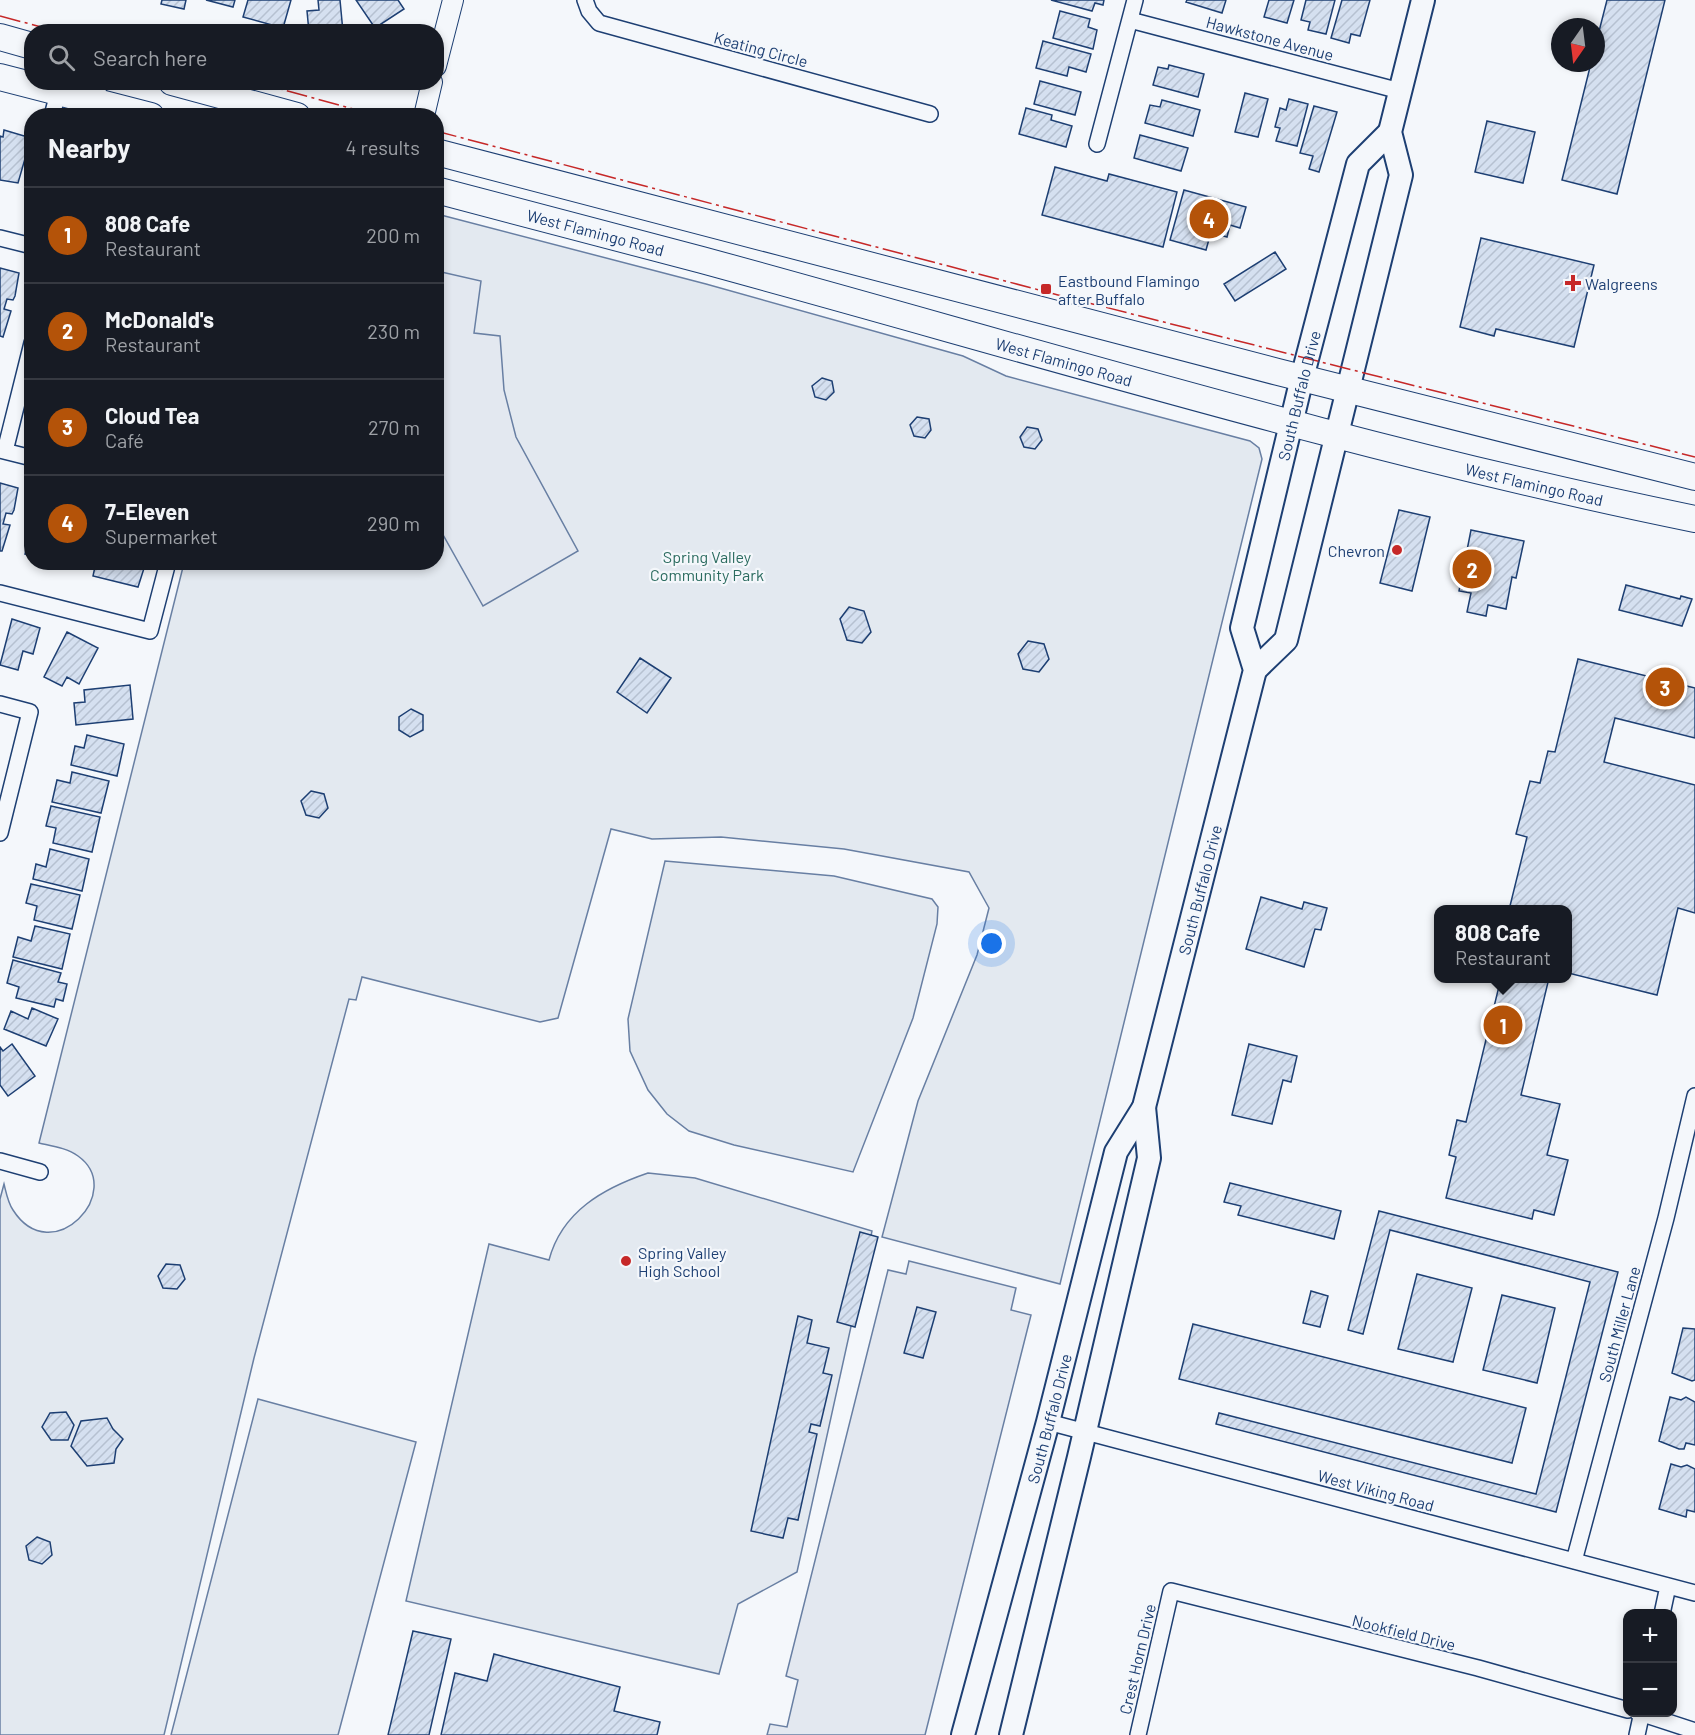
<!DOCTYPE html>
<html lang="en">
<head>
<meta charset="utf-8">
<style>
	:root { --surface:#171b24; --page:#20242c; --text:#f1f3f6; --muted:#9ea1a6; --line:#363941; --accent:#b45309 }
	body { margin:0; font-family:Barlow,sans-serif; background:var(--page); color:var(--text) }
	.controls { position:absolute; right:18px; bottom:18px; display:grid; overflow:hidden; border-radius:12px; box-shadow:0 3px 9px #0003 }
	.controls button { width:54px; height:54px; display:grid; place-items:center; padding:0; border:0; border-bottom:2px solid var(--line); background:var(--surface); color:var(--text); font:30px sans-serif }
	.compass { position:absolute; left:1551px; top:18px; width:54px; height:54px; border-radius:50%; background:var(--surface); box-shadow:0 3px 9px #0003; rotate:194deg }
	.you { position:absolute; left:992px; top:944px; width:21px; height:21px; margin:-15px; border:4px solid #fff; border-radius:50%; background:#1a73e8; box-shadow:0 0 0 9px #1a73e833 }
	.badge { display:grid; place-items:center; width:39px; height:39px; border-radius:50%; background:var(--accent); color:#fff; font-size:20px; font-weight:700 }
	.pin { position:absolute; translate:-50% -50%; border:3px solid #fff; box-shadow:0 2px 6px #0006 }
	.popup { position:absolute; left:1434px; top:905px; width:138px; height:78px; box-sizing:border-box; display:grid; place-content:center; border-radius:12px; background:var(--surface); filter:drop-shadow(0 2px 4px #0005); font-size:20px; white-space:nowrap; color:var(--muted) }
	.popup b { font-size:22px; color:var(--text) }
	.popup::after { content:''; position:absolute; left:50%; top:100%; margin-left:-12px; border:12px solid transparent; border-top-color:var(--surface) }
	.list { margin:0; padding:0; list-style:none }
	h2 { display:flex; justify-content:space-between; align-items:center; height:78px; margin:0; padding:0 24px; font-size:26px }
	h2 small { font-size:20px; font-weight:400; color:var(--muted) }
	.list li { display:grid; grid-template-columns:39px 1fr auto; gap:18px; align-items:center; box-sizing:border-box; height:96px; padding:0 24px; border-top:2px solid var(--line) }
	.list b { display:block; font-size:22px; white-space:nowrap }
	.list p { margin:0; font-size:20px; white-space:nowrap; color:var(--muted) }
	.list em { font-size:20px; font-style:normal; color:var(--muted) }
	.icon { flex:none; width:33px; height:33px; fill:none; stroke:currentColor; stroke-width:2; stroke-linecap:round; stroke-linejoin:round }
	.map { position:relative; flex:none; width:1695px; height:1735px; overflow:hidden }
	.search { position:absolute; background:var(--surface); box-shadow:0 3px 9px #0003; left:24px; top:24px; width:420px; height:66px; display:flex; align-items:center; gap:15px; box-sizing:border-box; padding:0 21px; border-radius:24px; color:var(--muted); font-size:22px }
	.panel { position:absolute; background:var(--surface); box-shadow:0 3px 9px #0003; left:24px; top:108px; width:420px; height:462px; border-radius:24px }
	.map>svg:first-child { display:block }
	.park { fill:#e3e9f0; stroke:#687fa3; stroke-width:1.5 }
	.parking { fill:#e3e8f0; stroke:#687fa3; stroke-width:1.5 }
	.building { fill:url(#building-hatch); stroke:#1d3f73; stroke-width:1.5 }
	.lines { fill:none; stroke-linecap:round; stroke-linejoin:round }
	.minor-casing { stroke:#1d3f73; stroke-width:18 }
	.tertiary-casing { stroke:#1d3f73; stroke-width:22 }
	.secondary-casing { stroke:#1d3f73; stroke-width:26 }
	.primary-casing { stroke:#1d3f73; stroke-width:28 }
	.minor { stroke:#f4f7fb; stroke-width:15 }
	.tertiary { stroke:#f4f7fb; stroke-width:20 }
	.secondary { stroke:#f4f7fb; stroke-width:22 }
	.primary { stroke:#f4f7fb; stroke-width:26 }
	.power { stroke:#c62828; stroke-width:1.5; stroke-dasharray:21 4.5 3 4.5; stroke-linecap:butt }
	.poi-dot { fill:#c62828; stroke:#f4f7fb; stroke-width:2 }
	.labels { text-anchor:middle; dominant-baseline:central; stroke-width:4.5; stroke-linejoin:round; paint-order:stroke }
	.street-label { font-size:16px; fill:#1d3f73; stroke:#f4f7fb }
	.poi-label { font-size:16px; fill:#1d3f73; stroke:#f4f7fb; text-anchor:start }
	.park-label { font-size:16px; fill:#2c6c60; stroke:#f4f7fb }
</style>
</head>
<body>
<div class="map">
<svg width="1695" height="1735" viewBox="0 0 1695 1735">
	<defs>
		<pattern id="building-hatch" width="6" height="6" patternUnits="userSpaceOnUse" patternTransform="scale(1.5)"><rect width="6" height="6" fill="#d5e0f0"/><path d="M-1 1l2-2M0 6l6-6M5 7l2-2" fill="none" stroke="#b6c1d1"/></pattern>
	</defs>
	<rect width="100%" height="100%" fill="#f4f7fb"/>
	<!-- park -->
	<path class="park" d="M437,214L706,284L963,356L1006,376L1250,441L1259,448L1262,459L1060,1284L882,1237L918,1101L977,955L989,908L969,872L844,849L721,837L652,839L611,829L558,1018L540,1022L362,977L356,1000L349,999L254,1358L164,1735H0V1199L4,1184C6,1192 8,1203 13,1210C52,1271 127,1191 78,1156C67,1148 52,1146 39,1143L184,563L436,562Z
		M665,861L834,876L932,899L938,907L937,924L913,1018L853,1172L734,1145L689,1131L667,1114L648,1090L630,1051L628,1019Z
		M648,1173L695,1178L872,1231L797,1572L738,1604L719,1674L406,1601L489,1244L549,1260C562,1211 604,1188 648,1173Z
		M258,1399L416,1442L338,1735H171Z"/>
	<!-- parking -->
	<path class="parking" d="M437,271L481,281L474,333L500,336L504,390L516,437L578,551L483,606L437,524Z
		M909,1261L1016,1288L1011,1310L1031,1315L925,1735H767L770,1724L787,1727L798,1680L786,1676L888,1270L906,1274Z"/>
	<!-- building -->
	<path class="building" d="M162,0H186L184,9L161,4Z
		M206,0H235L233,7Z
		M248,0H291L283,28L243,17Z
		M318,0H340L343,32H309L307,11L319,10Z
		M356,0H398L404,9L375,28Z
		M1051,0H1104L1103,5L1095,3L1092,11Z
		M1187,0H1226L1222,13L1186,2Z
		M1269,0H1294L1287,23L1264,17Z
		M1306,0H1335L1326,34L1308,30L1310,22L1301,20Z
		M1342,0H1370L1360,36L1351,34L1349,43L1331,38Z
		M1607,0H1665L1617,194L1562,180L1591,63H1596V43Z
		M1060,11L1090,19L1088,27L1097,30L1093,49L1053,38Z
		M1043,41L1091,54L1086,72L1069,67L1067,76L1036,68Z
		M1169,65L1204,74L1198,97L1153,85L1158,67L1168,69Z
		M1040,81L1081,92L1075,115L1034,104Z
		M1245,93L1268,99L1258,137L1235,132Z
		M1289,99L1308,104L1297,146L1276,141L1280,128L1275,127L1280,108L1286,110Z
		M1162,100L1200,110L1193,136L1145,123L1150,105L1160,107Z
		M1314,106L1337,112L1319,172L1309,169L1313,156L1300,153Z
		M1026,108L1052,115L1051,120L1072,126L1066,147L1019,134Z
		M1487,121L1535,132L1523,183L1475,172Z
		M4,130L31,138L18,183L0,180V136L3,137Z
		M1140,135L1188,148L1181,171L1134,158Z
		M1055,167L1107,181L1109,174L1177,192L1163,247L1042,215Z
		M1184,190L1246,207L1240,228L1230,225L1227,237L1211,232L1206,250L1170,240Z
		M1481,238L1594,265L1574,347L1496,329L1494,336L1460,327Z
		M1275,252L1286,269L1235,301L1224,284Z
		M0,268L19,273L15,296L13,300L7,299L4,309L11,311L3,337L0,336Z
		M822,378L832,381L834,392L826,400L815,397L812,386Z
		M917,417L929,419L931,430L925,438L914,436L910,425Z
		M1027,427L1038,429L1042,440L1035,449L1024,447L1020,437Z
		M0,483L18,488L14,510L12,514L6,513L3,524L10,525L2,551H0Z
		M1399,510L1430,517L1412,591L1380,583Z
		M31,527H32V555L25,554Z
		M1471,530L1524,541L1516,578L1512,577L1506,609L1488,605L1486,616L1467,612L1471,593L1459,591Z
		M96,562H146L138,587L93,576Z
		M1626,585L1680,599L1681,596L1692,599L1682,626L1619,610Z
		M849,607L864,611L871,632L862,643L847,640L840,619Z
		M12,619L40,628L33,654L23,651L18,670L0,665Z
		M67,632L98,648L79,684L67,677L62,686L44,677Z
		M1028,641L1044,644L1049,659L1039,672L1023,669L1018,654Z
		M640,658L671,678L647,713L617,692Z
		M1578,659L1695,688V738L1615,718L1604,762L1695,785V913L1678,908L1657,995L1568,973V910H1509L1527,837L1516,834L1530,781L1540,783L1548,751L1555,752Z
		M130,685L133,719L76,725L74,703L85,702L84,690Z
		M411,709L423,715V730L410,737L399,730V717Z
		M87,735L124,744L117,776L71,765L75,746L84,748Z
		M72,772L109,781L101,813L52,802L57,780L70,783Z
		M311,791L324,794L328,808L319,818L306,815L301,801Z
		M51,806L100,817L92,852L53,843L56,828L46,826Z
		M50,849L89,859L82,891L33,879L36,864L46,867Z
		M31,884L80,895L72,929L34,920L37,906L26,903Z
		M1261,897L1302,909L1304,902L1327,908L1321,930L1315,929L1304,967L1246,949Z
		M35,926L70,934L62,969L13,957L18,937L31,941Z
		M13,960L61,973L58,982L67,984L63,1001L56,999L54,1007L16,998L19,987L7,983Z
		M1501,978H1549L1521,1095L1560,1104L1547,1155L1568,1160L1554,1215L1534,1210L1532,1219L1446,1198L1456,1157L1449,1155L1457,1120L1466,1122Z
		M32,1008L58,1019L46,1046L4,1029L11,1011L28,1019Z
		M12,1044L35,1076L8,1096L0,1085V1047L3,1051Z
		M1249,1044L1297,1056L1291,1082L1283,1080L1272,1124L1232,1115Z
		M1230,1183L1341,1211L1334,1239L1238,1215L1241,1206L1224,1202Z
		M1379,1211L1618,1272L1556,1512L1216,1424L1219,1413L1536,1494L1590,1282L1390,1230L1363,1334L1348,1330Z
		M860,1232L878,1237L855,1327L837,1322Z
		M166,1264L180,1265L185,1279L177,1289L163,1288L158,1276Z
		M1417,1274L1472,1288L1453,1362L1398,1349Z
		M1311,1291L1328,1296L1320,1327L1303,1323Z
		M1502,1295L1555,1308L1537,1383L1483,1370Z
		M917,1307L936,1312L923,1358L904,1353Z
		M798,1316L812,1320L807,1343L829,1348L823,1373L832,1375L820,1426L811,1424L809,1432L817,1434L798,1520L788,1518L783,1538L751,1531Z
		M1193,1324L1526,1408L1512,1463L1179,1379Z
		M1683,1328L1695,1329V1380L1692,1381L1672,1373Z
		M1670,1397L1681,1400L1686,1397L1695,1402V1445L1686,1443L1684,1449H1679L1659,1441Z
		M66,1412L74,1425L68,1440H51L42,1427L50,1413Z
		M107,1418L113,1429L123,1439L116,1449L114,1463L87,1466L71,1446L81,1421Z
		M1671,1464L1681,1467L1687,1465L1695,1469V1512L1687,1510L1686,1517L1659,1509Z
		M37,1537L50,1542L52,1555L42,1564L29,1560L26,1546Z
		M413,1631L451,1639L429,1735H388Z
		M494,1654L620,1687L614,1711L660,1722L657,1735H441L455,1673L487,1681Z"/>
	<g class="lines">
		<!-- minor casing -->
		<g class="minor-casing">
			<path id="minor" d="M585,0L589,11L599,23L930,114
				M1130,20L1400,91
				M52,116L60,85
				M92,116L100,82
				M1097,144L1135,0
				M0,238L32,246
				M0,450L32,458
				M5,451L32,343
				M0,593L150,631L168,562
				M0,704L30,712L0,833
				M0,1161L40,1172
				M1048,1422L1695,1593
				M1574,1561L1666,1218L1695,1096
				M1662,1614L1668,1586
				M1637,1712L1695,1731
				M1138,1735L1171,1591L1478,1668L1628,1710
				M1637,1735L1642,1712"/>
		</g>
		<!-- tertiary casing -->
		<g class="tertiary-casing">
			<path id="tertiary" d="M436,66L453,0
				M424,116L432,82"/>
		</g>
		<!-- secondary casing -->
		<g class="secondary-casing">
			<g id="secondary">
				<path d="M1255,670L1286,640L1401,175L1390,132L1423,0"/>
				<path id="s1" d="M963,1735L1048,1422L1116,1152L1144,1107L1255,670L1242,628L1302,378L1358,164L1390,132"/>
				<path d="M1011,1735L1079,1457L1149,1158L1144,1107"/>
			</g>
		</g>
		<!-- primary casing -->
		<g class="primary-casing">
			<g id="primary">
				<path d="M0,37L32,46"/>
				<path d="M0,77L151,116"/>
				<path d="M172,82L297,116"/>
				<path d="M436,152L1278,372L1695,477"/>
				<path id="s2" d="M436,190C525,213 614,236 702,260C1032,350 1360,451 1695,519"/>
			</g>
		</g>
		<!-- minor -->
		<use href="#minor" class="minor"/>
		<!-- tertiary -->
		<use href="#tertiary" class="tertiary"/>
		<!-- secondary -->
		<use href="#secondary" class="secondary"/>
		<!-- primary -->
		<use href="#primary" class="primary"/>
		<!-- power -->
		<path class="power" d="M0,16L60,32
			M255,82L379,116
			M436,131L1081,301L1695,457"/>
	</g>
	<!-- markers -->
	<g class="poi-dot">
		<path d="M1570 274h6v6h6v6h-6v6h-6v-6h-6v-6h6z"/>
		<rect x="1040" y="283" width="12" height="12" rx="3"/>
		<circle cx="1397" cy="550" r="6"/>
		<circle cx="626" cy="1261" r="6"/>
	</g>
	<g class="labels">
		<!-- street labels -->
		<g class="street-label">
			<text transform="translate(1270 38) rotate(15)">Hawkstone Avenue</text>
			<text transform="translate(761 49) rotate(15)">Keating Circle</text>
			<text stroke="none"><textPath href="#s2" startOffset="165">West Flamingo Road</textPath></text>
			<text stroke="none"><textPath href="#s2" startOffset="651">West Flamingo Road</textPath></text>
			<text stroke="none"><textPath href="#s1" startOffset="1390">South Buffalo Drive</textPath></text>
			<text stroke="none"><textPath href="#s2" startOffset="1137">West Flamingo Road</textPath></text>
			<text stroke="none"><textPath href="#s1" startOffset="880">South Buffalo Drive</textPath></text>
			<text transform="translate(1619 1324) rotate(-75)">South Miller Lane</text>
			<text stroke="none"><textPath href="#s1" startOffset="328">South Buffalo Drive</textPath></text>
			<text transform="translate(1376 1490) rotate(15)">West Viking Road</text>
			<text transform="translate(1404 1632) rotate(14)">Nookfield Drive</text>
			<text transform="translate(1137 1659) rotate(-77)">Crest Horn Drive</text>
		</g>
		<!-- poi labels -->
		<g class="poi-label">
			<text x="1058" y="280">Eastbound Flamingo<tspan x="1058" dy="18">after Buffalo</tspan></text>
			<text x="1585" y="283">Walgreens</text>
			<text x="1385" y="550" text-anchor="end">Chevron</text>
			<text x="638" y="1252">Spring Valley<tspan x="638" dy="18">High School</tspan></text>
		</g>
		<!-- park labels -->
		<g class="park-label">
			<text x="707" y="556">Spring Valley<tspan x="707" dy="18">Community Park</tspan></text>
		</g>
	</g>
</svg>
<div class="controls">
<button>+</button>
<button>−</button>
</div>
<svg class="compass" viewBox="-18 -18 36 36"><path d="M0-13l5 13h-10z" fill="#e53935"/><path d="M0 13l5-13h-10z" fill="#9ea1a6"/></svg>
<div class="you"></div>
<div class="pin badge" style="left:1503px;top:1025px">1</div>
<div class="popup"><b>808 Cafe</b>Restaurant</div>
<div class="pin badge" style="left:1472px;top:569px">2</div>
<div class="pin badge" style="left:1665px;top:687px">3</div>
<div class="pin badge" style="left:1209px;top:219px">4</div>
<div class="search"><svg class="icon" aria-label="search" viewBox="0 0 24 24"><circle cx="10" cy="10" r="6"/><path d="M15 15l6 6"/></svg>Search here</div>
<section class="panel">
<h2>Nearby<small>4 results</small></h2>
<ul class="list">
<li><span class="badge">1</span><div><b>808 Cafe</b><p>Restaurant</p></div><em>200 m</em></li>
<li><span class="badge">2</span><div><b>McDonald's</b><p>Restaurant</p></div><em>230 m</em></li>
<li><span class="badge">3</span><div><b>Cloud Tea</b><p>Café</p></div><em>270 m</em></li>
<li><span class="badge">4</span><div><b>7-Eleven</b><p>Supermarket</p></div><em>290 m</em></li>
</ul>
</section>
</div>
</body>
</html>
